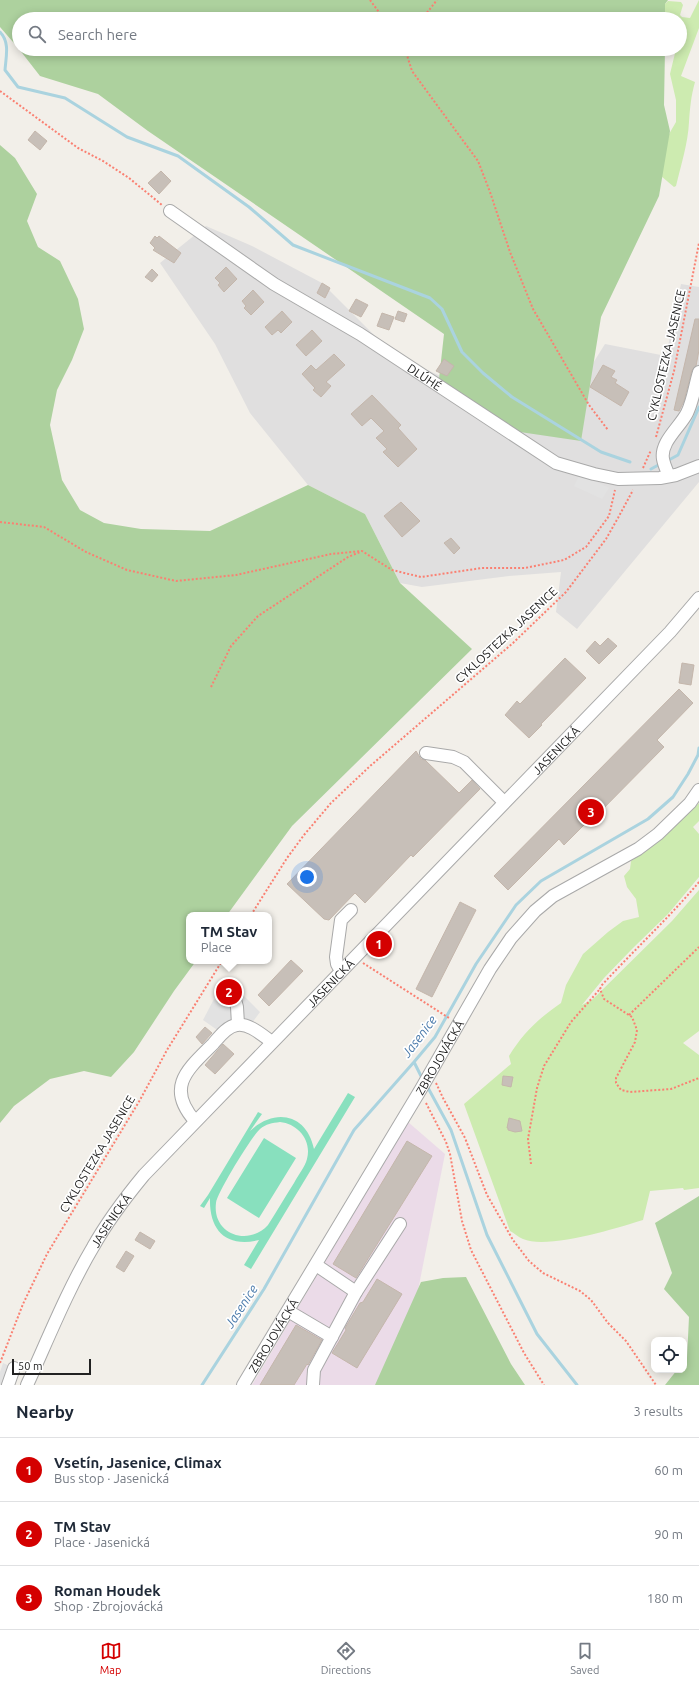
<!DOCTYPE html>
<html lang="en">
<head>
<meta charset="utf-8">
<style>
	:root { --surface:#fff; --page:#f2f2f3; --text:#1f2937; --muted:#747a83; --line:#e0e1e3; --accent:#d40000 }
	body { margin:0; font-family:Ubuntu,sans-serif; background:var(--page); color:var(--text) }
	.controls { position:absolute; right:12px; bottom:12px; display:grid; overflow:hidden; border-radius:8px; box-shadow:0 2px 10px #0003 }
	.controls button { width:36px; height:36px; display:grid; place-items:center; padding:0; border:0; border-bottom:1px solid var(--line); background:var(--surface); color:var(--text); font:20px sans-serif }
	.scale { position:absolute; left:12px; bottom:10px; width:79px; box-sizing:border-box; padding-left:4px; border:2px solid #222; border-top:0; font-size:11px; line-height:14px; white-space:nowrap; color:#222; -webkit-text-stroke:3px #fff; paint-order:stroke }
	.you { position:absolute; left:307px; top:877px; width:14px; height:14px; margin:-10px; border:3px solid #fff; border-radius:50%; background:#1a73e8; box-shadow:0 0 0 6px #1a73e833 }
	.badge { display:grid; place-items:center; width:26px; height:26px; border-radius:50%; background:var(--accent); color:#fff; font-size:13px; font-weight:700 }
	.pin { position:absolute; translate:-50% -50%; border:2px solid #fff; box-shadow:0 1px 4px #0006 }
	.popup { position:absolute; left:186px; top:912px; width:86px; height:52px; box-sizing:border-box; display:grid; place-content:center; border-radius:8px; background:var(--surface); filter:drop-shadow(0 1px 3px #0005); font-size:13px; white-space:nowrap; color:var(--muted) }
	.popup b { font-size:15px; color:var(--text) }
	.popup::after { content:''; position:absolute; left:50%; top:100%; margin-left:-8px; border:8px solid transparent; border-top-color:var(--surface) }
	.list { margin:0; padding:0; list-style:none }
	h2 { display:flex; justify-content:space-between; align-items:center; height:52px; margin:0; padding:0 16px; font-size:17px }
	h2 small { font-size:13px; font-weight:400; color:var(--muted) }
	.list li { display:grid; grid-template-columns:26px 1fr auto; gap:12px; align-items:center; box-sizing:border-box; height:64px; padding:0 16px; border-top:1px solid var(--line) }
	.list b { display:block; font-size:15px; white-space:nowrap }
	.list p { margin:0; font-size:13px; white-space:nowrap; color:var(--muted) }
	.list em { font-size:13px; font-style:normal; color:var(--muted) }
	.icon { flex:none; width:22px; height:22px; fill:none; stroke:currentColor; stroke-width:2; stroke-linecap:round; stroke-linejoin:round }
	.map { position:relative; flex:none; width:699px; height:1385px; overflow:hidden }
	.search { position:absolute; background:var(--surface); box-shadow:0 2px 10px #0003; left:12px; right:12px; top:12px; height:44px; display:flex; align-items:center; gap:10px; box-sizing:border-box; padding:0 14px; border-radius:22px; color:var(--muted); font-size:15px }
	.sheet { height:244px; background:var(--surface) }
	nav { display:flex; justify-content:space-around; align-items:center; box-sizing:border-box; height:56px; border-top:1px solid var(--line); background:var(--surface); font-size:11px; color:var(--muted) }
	nav a { display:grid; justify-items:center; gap:2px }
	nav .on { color:var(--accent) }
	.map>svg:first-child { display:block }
	.residential { fill:#e0dfdf }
	.industrial { fill:#ebdbe8 }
	.grass { fill:#cdebb0 }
	.forest { fill:#add19e }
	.pitch { fill:#88e0be; fill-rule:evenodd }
	.parking { fill:#e2e2e2 }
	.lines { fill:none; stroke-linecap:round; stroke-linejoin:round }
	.stream { stroke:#aad3df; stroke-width:3 }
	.building { fill:#c7bfb8; stroke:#c4b6ab }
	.minor-casing { stroke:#a9a9a9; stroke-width:14 }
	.path { stroke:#fa8072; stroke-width:2; stroke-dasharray:2 2; stroke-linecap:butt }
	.minor { stroke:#fff; stroke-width:12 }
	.labels { text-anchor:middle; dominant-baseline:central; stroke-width:3.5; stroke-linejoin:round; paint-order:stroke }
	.street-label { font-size:12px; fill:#222; stroke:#fff }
	.water-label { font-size:13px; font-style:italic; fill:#4a7aab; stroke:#fff }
</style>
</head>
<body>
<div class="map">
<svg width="699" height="1385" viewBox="0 0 699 1385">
	<rect width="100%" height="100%" fill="#f2efe9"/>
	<!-- residential -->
	<path class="residential" d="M206,226L252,246L322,283L394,355L553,427L605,344L666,356L681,284L699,287V482L577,629L556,612L561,572L509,576L422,587L400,583L365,514L308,485L250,413L215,344L160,263Z"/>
	<!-- industrial -->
	<path class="industrial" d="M408,1122L445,1154L407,1346L381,1385H252Z"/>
	<!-- grass -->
	<path class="grass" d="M699,0V28L681,76L695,82C691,96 690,108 689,122C688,143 681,165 676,186L674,187L661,176L665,141L676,122V100L670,74L676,49H680V19H665V4L668,1L681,2L683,5L680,15L682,17L690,18Z
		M699,803V821L693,827L699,834V877L668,914L633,948L604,978L582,1005L593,999L672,921L699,890V1031L683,1043L699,1055V1188L684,1190L683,1188L650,1191L643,1220C617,1228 547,1250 523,1239C518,1237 514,1233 510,1231L464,1104L511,1064L509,1056C523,1033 539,1018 561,1003L566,985L583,954L608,932L623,921L639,917L636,899L627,887L624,876L630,869L631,861L658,842Z"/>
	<!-- forest -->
	<path class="forest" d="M0,0H668L665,4V19H19V49L0,27Z
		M19,49H665L664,105L670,131L659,196L601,317L581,441L493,428L438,388L444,334L148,131L98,94L40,76Z
		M0,145L15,158L37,194L27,221L38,247L60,261L78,299L84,329L72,360L57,390L50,425L62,480L80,510L104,523L141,529L210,531L308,485L365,514L400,583L472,649L292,826L227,915H189V961H196L174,991L134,1052L111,1077L84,1071L50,1079L14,1106L0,1123Z
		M699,1196V1385H665L677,1370H684V1361L687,1358L689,1317L664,1289L672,1273L655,1223Z
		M466,1277L511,1364L525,1385H375L421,1282L443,1278Z"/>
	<!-- pitch -->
	<path class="pitch" d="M348,1093L355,1097L251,1269L244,1265L259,1240C226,1248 209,1230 210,1198L204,1208L200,1206L208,1195L258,1112L262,1114L250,1131C275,1107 307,1114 314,1149ZM280,1122C298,1124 312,1140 307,1159C305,1167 298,1175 294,1183C285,1197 277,1211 268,1225C248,1247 212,1234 216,1203C217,1193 252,1136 260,1129C266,1124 272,1123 280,1122Z
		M264,1138L296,1158L259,1218L227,1198Z"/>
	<!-- parking -->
	<path class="parking" d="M580,474L609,488L602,499L574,486Z
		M240,992L260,1012L249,1027L223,1034L203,1020L214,999L222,1005L229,1004Z
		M3,1363L14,1368L8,1385H0V1372Z"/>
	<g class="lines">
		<!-- stream -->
		<path class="stream" d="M0,32C10,42 6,57 5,70L18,87L65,98L127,137L178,156L249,207L293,245L430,298L442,309L462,352L483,373L512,397L601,452L630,462
			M667,461L678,455L699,407
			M651,469L662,463
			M414,1062L423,1080
			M427,1086L451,1130L487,1235L537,1334L577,1385
			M202,1385L264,1289L354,1130L414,1062L435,1037L476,964L516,905L541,881L648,819L673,797L688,774L698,755L699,748"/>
	</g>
	<!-- building -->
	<path class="building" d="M35,131L47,141L40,150L28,140Z
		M161,171L171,181L159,194L148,183Z
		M155,236L157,238L159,236L181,253L174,263L153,250L155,248L150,243Z
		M226,267L237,279L224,292L218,285L220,283L215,278Z
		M152,269L158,275L152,282L145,277Z
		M322,283L330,288L325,298L317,293Z
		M253,290L264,302L251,315L244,308L246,306L242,301Z
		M356,299L368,305L361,317L349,311Z
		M282,311L292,322L281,333L278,330L272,335L265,327Z
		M398,311L407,314L404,322L395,319Z
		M382,313L394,317L389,330L377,326Z
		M695,319H699V350L696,366L692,370L684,401L679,411L674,410Z
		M312,330L322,341L306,356L296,345Z
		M334,354L345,365L326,382L331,386L321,397L313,390L315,388L302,374L311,365L316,370Z
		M444,359L454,366L447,376L436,371Z
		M603,365L615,371L611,377L617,380L615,383L629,392L621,406L590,387Z
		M372,395L401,425L398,428L417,449L398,467L383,452L387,449L376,438L384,431L371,418L362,426L351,414Z
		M401,502L420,521L402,537L384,516Z
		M451,538L460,548L454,554L444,543Z
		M608,638L617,646L599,664L586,651L595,641L600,646Z
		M565,658L586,678L541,724L542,725L529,738L505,715L517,701L520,704Z
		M682,663L694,665L691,685L679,683Z
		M679,689L693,703L657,740L664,747L591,821L590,819L564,845L559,839L508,890L494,876Z
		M416,751L421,759L425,760L459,793L472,780L480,789L413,857L411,855L365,903L355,893L329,920L324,919L287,884Z
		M460,902L476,910L432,997L416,989Z
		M291,960L303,971L269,1006L258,995Z
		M228,978L241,990L237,993L230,995L222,1004L215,997L223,988L221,986Z
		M205,1027L212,1033L202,1044L196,1037Z
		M223,1044L234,1054L215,1074L205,1065Z
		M503,1076L513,1077L511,1087L502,1085Z
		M509,1118L520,1121L522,1131L515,1132L508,1130V1128H507Z
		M407,1141L432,1156L356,1278L333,1264Z
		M140,1232L155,1241L150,1249L135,1240Z
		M126,1251L134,1256L124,1272L116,1267Z
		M377,1279L402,1294L357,1368L332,1353L346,1330L345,1328L360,1303L363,1302Z
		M296,1325L322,1340L308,1365L307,1364L294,1385H260Z"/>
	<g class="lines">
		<!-- minor casing -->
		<g class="minor-casing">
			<g id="minor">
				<path id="s1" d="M170,211L274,284L360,334L556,463L594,474L618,479L660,478L676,475L699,466"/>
				<path d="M669,476C667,471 664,465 663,459C660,442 680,427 687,413C693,401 695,385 699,372"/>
				<path d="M426,753L453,757L464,762L504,802"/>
				<path d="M341,971L337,964L336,957L341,920L351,910"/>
				<path d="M235,1000L237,1007L238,1024"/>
				<path d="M195,1121C165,1087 188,1069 213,1044C219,1037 227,1026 237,1025C249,1023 262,1035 272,1042"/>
				<path d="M316,1265L356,1292L400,1224"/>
				<path d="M288,1311L332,1337"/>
				<path d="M8,1385L14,1368"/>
				<path id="s2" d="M27,1385C48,1339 67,1291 93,1247C107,1222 125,1198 144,1175L670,632L699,598"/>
				<path id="s3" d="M243,1385L421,1089L490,969L511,938L535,911L553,896L638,849L658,834L690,803L699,790"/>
				<path d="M313,1385L314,1370L356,1292"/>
			</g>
		</g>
		<!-- path -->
		<path class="path" d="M370,0L384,19
			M324,18L326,19
			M422,19L437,0
			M384,49H385
			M405,49L412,71L478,161L490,192L510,252L533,309L589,405L608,430
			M0,91L78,148L103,161L129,178L162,205
			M656,437L674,371L699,243
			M643,468L651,450
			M0,522L44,527L86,552L127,570L176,581L236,575L331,554L362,551L392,570L421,577L482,568H525L564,560L586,547L609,516L615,490
			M211,687L231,646L258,616L348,557L360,552
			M699,882C669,918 634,950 602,985L600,989L604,999L632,1017L637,1030L635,1042L616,1078V1083L621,1090L630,1092L671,1089L699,1078
			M251,915L287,858L304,835L331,803L369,767L513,643L566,592L606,539L618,518L633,490
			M363,963L449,1018
			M629,1015L699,947
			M436,1083L443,1098L465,1138L487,1195L513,1240L529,1261L543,1273L580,1291L591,1300L608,1323L626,1341L656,1385
			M426,1103L446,1142L450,1154L462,1221L471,1250L524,1353L544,1385
			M531,1164L528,1139L537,1088L544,1066L571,1022L600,989
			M0,1363L23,1304L47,1254L140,1100L167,1050L222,961"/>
		<!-- minor -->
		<use href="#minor" class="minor"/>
	</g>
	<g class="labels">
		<!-- street labels -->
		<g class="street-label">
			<text transform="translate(666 355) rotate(-77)">CYKLOSTEZKA JASENICE</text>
			<text stroke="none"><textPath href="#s1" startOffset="304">DLÚHÉ</textPath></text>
			<text transform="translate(506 635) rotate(-43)">CYKLOSTEZKA JASENICE</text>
			<text stroke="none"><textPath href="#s2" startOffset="833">JASENICKÁ</textPath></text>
			<text stroke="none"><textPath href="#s2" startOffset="509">JASENICKÁ</textPath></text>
			<text stroke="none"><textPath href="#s3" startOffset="382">ZBROJOVÁCKÁ</textPath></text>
			<text transform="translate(97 1154) rotate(-59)">CYKLOSTEZKA JASENICE</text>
			<text stroke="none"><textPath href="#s2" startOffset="185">JASENICKÁ</textPath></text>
			<text stroke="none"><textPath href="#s3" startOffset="58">ZBROJOVÁCKÁ</textPath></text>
		</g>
		<!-- water labels -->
		<g class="water-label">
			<text transform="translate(419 1036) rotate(-53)">Jasenice</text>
			<text transform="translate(241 1306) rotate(-57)">Jasenice</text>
		</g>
	</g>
</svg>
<div class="controls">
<button><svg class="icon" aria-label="locate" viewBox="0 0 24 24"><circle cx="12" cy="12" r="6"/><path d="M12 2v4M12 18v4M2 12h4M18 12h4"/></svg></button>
</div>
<div class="scale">50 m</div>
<div class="you"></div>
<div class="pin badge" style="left:379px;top:944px">1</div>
<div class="pin badge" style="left:229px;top:992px">2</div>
<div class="popup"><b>TM Stav</b>Place</div>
<div class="pin badge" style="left:591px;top:812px">3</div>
<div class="search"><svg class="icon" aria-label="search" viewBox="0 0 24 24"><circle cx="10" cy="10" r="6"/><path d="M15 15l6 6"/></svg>Search here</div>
</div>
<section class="sheet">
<h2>Nearby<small>3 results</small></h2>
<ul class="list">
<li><span class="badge">1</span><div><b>Vsetín, Jasenice, Climax</b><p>Bus stop · Jasenická</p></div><em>60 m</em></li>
<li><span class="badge">2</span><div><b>TM Stav</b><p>Place · Jasenická</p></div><em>90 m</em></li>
<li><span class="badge">3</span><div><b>Roman Houdek</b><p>Shop · Zbrojovácká</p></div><em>180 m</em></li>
</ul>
</section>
<nav>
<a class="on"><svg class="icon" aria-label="map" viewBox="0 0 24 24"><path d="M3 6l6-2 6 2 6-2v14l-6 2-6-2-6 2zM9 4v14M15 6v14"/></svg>Map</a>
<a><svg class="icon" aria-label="directions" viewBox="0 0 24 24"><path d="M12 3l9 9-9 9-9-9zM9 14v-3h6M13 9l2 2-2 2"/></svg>Directions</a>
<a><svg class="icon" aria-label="saved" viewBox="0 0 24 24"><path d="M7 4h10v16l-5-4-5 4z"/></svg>Saved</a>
</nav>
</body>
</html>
